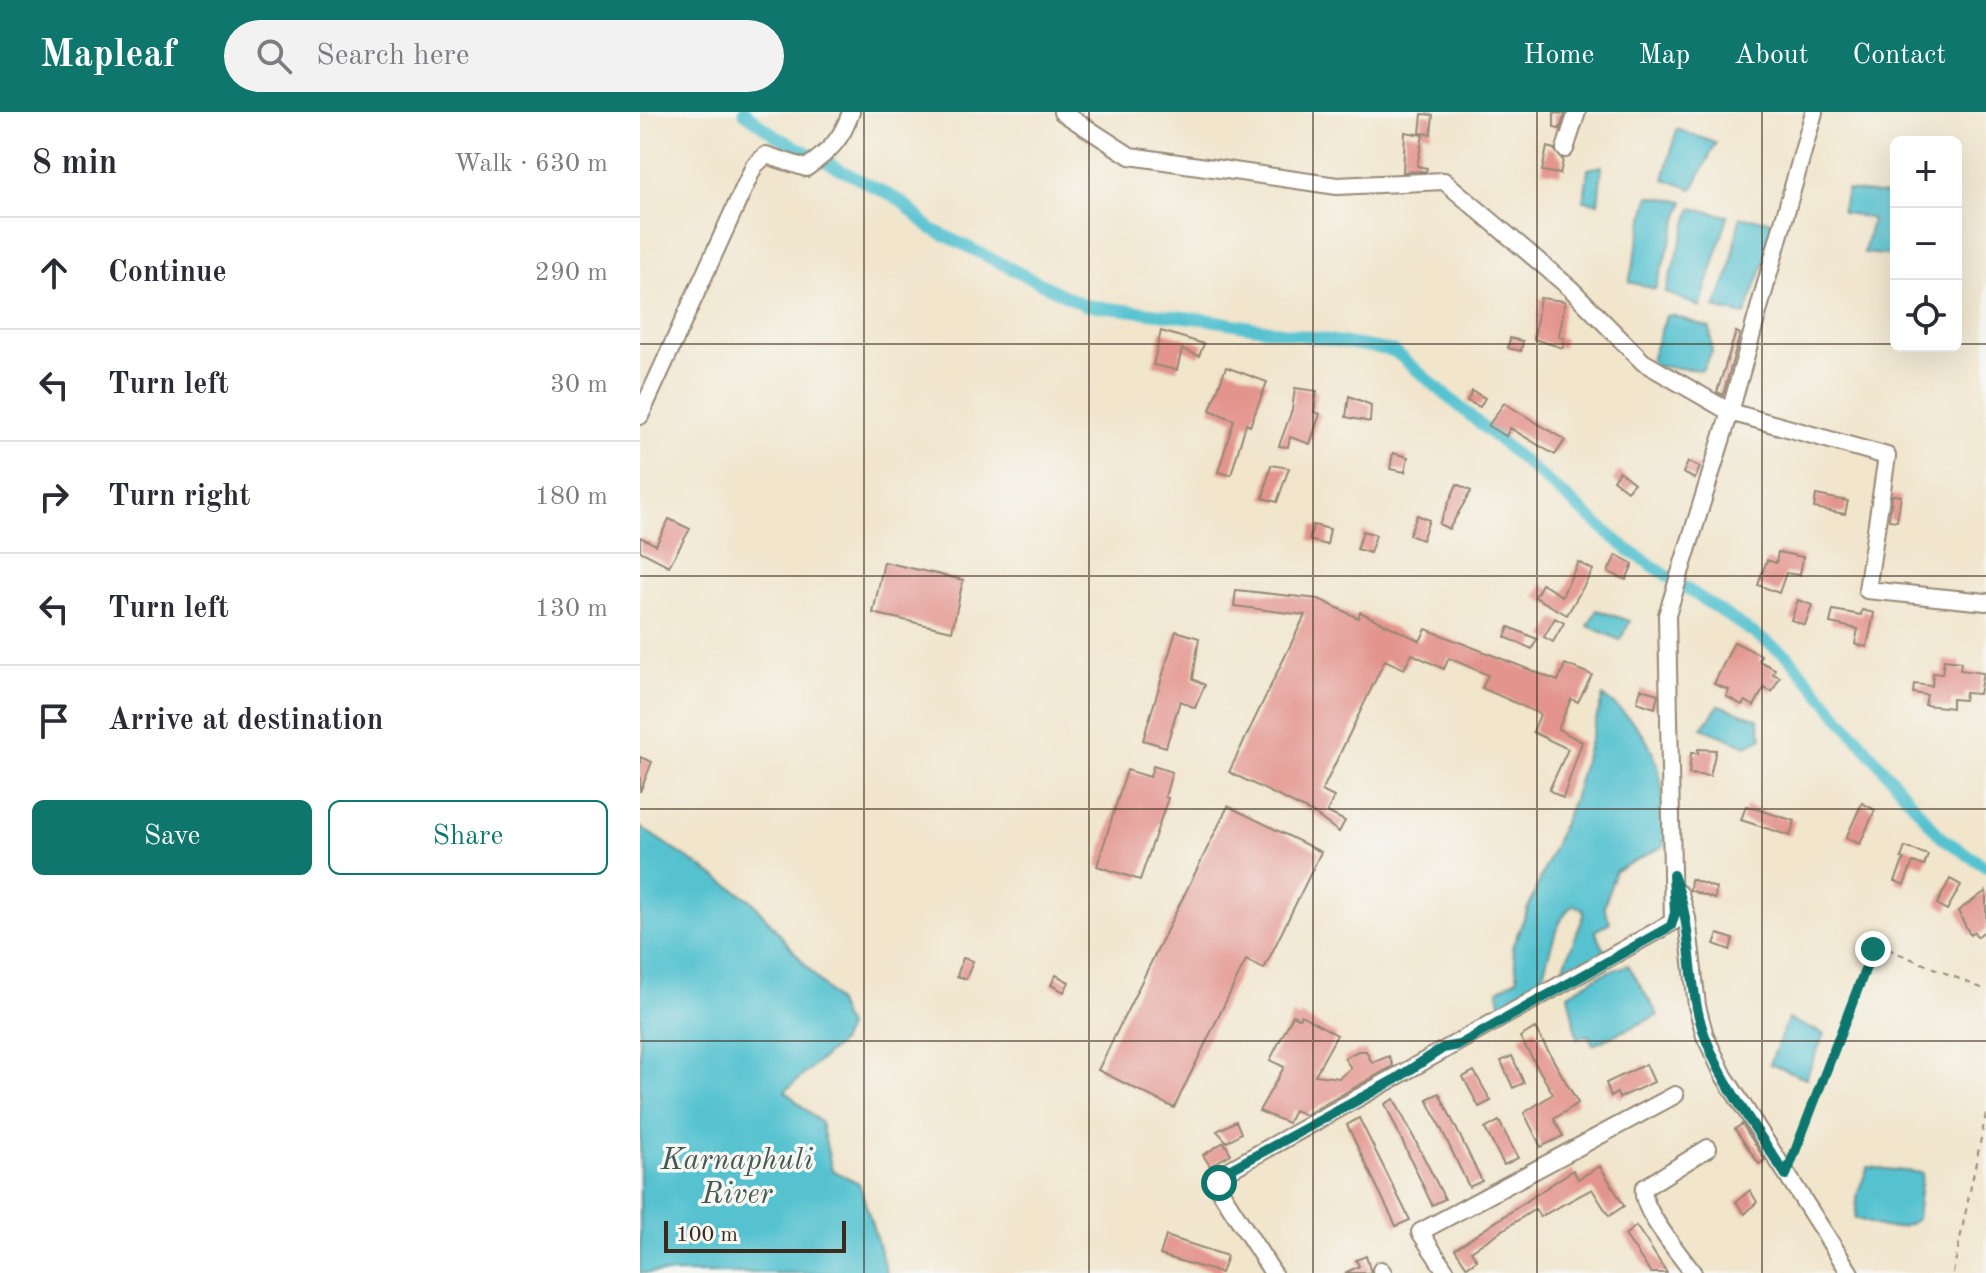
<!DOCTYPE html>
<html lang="en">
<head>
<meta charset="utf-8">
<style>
	:root { --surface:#fff; --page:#f2f2f3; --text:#2b2b33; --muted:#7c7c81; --line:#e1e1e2; --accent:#0f766e }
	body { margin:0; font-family:"Old Standard TT",serif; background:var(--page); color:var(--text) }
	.controls { position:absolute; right:24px; top:24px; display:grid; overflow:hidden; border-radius:12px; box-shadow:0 8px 32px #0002 }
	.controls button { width:72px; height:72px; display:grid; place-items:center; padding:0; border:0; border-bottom:2px solid var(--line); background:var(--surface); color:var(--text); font:40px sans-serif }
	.scale { position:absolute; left:24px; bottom:20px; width:182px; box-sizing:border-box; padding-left:8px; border:4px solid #3b2a1e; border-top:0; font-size:22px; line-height:28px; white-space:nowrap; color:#3b2a1e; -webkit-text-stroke:6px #f6f6f2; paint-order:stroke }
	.stop { position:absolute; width:24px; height:24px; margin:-18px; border:6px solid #0f766e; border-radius:50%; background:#fff }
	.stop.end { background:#0f766e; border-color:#fff; box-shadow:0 2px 8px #0008 }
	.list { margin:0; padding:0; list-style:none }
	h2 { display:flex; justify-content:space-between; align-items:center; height:104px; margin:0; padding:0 32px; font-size:34px }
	h2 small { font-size:26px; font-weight:400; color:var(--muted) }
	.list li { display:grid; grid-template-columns:52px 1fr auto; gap:24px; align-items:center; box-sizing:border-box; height:112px; padding:0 32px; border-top:2px solid var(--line) }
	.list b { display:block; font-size:30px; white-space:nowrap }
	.list em { font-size:26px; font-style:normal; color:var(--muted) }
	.actions { display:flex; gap:16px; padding:24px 32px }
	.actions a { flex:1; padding:18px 0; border:2px solid var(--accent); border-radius:12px; text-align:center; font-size:28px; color:var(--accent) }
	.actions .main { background:var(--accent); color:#fff }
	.icon { flex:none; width:44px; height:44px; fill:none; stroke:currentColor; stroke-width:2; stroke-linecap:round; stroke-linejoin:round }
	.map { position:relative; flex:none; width:1346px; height:1161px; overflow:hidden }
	header { display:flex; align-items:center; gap:48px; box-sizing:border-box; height:112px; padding:0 40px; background:var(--accent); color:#fff }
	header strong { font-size:38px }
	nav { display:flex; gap:44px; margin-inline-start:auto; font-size:28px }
	.search { width:560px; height:72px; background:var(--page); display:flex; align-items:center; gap:20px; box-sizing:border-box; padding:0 28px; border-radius:44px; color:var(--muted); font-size:30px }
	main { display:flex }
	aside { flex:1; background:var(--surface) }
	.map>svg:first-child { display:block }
	.water { fill:#56c2d0; stroke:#487677; stroke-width:2 }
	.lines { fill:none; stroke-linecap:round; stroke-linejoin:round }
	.canal { stroke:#56c2d0; stroke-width:12 }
	.building { fill:#e3948d }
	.minor-casing { stroke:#968875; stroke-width:20 }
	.path { stroke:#968875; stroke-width:2; stroke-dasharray:6 6; stroke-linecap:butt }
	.minor { stroke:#fff; stroke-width:16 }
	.route { stroke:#0f766e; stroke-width:10 }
	.grid { fill:none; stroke:#3b2a1e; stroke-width:2; stroke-opacity:0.55 }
	.labels { text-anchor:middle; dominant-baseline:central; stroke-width:7; stroke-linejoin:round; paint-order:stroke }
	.water-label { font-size:30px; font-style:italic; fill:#435853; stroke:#f6f6f2 }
</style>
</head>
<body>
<header>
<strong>Mapleaf</strong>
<div class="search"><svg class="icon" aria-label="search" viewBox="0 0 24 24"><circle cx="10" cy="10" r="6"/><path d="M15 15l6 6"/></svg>Search here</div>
<nav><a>Home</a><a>Map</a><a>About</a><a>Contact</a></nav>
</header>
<main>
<aside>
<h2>8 min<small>Walk · 630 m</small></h2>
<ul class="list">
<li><svg class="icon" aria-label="ahead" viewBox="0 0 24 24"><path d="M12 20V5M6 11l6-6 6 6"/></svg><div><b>Continue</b></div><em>290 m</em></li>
<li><svg class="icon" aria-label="left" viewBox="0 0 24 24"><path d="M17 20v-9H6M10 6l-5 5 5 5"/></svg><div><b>Turn left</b></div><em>30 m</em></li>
<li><svg class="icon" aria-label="right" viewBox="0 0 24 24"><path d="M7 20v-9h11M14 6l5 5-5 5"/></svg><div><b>Turn right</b></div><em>180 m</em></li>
<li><svg class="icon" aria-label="left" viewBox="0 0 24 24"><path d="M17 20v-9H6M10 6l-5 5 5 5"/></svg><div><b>Turn left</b></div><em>130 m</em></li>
<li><svg class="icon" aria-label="arrive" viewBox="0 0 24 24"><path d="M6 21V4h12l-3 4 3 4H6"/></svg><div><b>Arrive at destination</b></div></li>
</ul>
<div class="actions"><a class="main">Save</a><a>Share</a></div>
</aside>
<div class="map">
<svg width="1346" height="1161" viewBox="0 0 1346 1161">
	<rect width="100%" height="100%" fill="#f6f6f2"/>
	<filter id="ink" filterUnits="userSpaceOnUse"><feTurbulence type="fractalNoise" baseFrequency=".0125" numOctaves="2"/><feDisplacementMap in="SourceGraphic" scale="16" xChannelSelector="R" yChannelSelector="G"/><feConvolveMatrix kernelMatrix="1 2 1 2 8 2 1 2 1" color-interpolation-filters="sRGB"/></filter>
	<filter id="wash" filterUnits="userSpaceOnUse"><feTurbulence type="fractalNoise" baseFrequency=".006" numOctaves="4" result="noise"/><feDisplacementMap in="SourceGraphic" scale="32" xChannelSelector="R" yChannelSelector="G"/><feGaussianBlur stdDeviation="1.8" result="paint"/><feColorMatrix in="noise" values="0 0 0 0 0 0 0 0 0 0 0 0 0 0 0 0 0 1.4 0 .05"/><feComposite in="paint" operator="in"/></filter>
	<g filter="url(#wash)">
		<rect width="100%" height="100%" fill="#f1e5cc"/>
		<!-- water -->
		<path class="water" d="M1037,17L1076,31L1053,77L1024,67Z
			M962,54L958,91L944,89L948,57Z
			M1207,78L1256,84V144L1224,141L1232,107L1202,100Z
			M1009,84L1044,89L1015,177L989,170Z
			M1052,96L1088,104L1060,195L1025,180Z
			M1100,105L1139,110L1105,203L1075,196L1090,159Z
			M1032,203L1070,216L1072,240L1062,258L1014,254L1011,248L1026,204Z
			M957,498L990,509L980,528L948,514Z
			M963,584C1022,627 1025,664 1024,734L975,759L964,795L970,810L955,819L967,843L919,867L944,803L943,797L934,793C915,802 906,858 898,879L861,899L858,878L878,866L872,835L933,688Z
			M1079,593L1118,607L1122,626L1107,634L1062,616Z
			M0,715L111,788L196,889L207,915L200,931L145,979L181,1011L192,1058L219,1071L247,1161H0Z
			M988,853L1018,903L953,933L948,923L937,926L928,882L962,862Z
			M1148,907L1184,922L1166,966L1130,952Z
			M1228,1055L1282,1061L1277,1107C1257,1123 1237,1114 1215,1106L1218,1080Z"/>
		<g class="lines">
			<!-- canal -->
			<path class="canal" d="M104,0L136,24L261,89L290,116L444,193L570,208L754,239L987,437L1148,544L1301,725L1346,755"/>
		</g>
		<g id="blocks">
			<!-- building -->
			<path class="building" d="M914,1L925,2L920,17L914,16Z
				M782,2L793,3L791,22L780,21Z
				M765,20L783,23L777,54L787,56L786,59L763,60Z
				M907,35L914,37L923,48L920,62L902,59Z
				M900,186L925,189L919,225L924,226L923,236L894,227Z
				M521,219L564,232L559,244L542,237L537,258L513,253Z
				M1096,220L1100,222L1083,283L1077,280Z
				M870,226L883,229L881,239L868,236Z
				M586,255L627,270L610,314L606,312L591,363L578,360L594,308L570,298Z
				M655,276L677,279L674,300L680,302L670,332L650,325L648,335L639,334L652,298Z
				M832,279L845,286L840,295L827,289Z
				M709,284L731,293L730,310L706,305Z
				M864,291L925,328L915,343L870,316L866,324L848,314Z
				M753,341L768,345L765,360L750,357Z
				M1048,350L1060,355L1055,367L1043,361Z
				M631,353L649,356L637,390L623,386Z
				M979,359L994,371L987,379L973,368Z
				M817,372L831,379L809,417L799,412Z
				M1176,383L1208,389L1205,402L1174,396Z
				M1252,383L1261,384L1257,409L1249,408Z
				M777,403L789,408L782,428L769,423Z
				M29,407L50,417L29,454L0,439V425L16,433Z
				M673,413L690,417L687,433L669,428Z
				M723,419L736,423L730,441L717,437Z
				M1138,440L1163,445L1160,463L1146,461L1139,481L1118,473L1127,448L1136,451Z
				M976,443L993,452L986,468L968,460Z
				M244,450L323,468L312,519L233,501Z
				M938,450L953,458L927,503L895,485L902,472L922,484Z
				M596,478L679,487L718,506L720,500L780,529L786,517L918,569L925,552L952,563L938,590L931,587L918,617L942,630L923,686L909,678L928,637L893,620L900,602L842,576L848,563L809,546L804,557L772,542L764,557L745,548L682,679L694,685L687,700L705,709L699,720L673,701L589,660L665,503L594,494Z
				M1158,488L1172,493L1165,513L1151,508Z
				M1193,498L1221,503L1222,498L1234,501L1227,535L1215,532L1218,517L1190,511Z
				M915,506L924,511L913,530L904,525Z
				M869,515L897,527L892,537L865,525Z
				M536,519L559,526L553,567L565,573L555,596L540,589L526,635L503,628Z
				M1094,530L1121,543L1119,549L1135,557L1133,562L1140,565L1132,580L1124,576L1114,594L1105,589L1102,593L1086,584L1089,578L1074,572Z
				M1304,548L1321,550L1320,558L1343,561L1339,582L1325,581L1324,588L1312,587V596L1285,593L1287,583L1273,581L1274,572L1292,574L1293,561L1302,562Z
				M1001,577L1018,582L1015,596L997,590Z
				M1058,637L1076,638L1070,664L1049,662L1051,641H1058Z
				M0,645L12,650L0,680Z
				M513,654L532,660L525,685L528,686L500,768L457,754L487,658L510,665Z
				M1222,691L1235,698L1220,732L1206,726Z
				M588,694L681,740L624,857L606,848L534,996L458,958Z
				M1106,694L1155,709L1150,724L1101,708Z
				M1265,735L1288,743L1284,754L1273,750L1264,773L1255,769L1264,747L1261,746Z
				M1051,767L1076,776L1075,787L1050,778Z
				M1310,767L1321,773L1307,798L1297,792Z
				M1346,779V818L1337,825L1334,820L1330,823L1318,799Z
				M1078,822L1093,827L1090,838L1074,832Z
				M323,846L333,849L326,867L317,864Z
				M416,863L429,870L424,880L411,873Z
				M653,903L659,906L661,903L697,923L675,963L699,966L711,956L704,946L718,939H726L732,951L749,944L753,954L665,1003L654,998L648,1011L619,999L644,955L630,948Z
				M895,916L938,991L914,1007L923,1024L901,1035L884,1001L913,982L880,925Z
				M872,944L884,971L873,976L861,949Z
				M1006,952L1014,970L979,986L977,981L971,984L966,971Z
				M834,959L851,989L839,995L823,965Z
				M799,981L842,1069L829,1075L787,987Z
				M754,987L805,1087L792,1093L745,992Z
				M719,1006L770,1108L756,1114L707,1013Z
				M596,1009L601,1021L587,1030L577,1019Z
				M859,1009L878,1046L864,1053L845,1017Z
				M1102,1012L1125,1048L1119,1052L1095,1017Z
				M584,1030L591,1042L570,1054L563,1043Z
				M960,1054L984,1094L969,1104L952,1077L900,1105L895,1097L831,1139L837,1148L827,1155L815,1137L933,1058L938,1067Z
				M1110,1078L1117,1090L1105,1102L1096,1090Z
				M996,1114L1007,1130L1027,1161H1011L985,1123Z
				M526,1124L587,1144L581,1161L520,1143Z
				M726,1144L731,1161H705L719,1154L716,1148Z"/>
		</g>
	</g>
	<g filter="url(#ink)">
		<use href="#blocks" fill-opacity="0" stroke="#968875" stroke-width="2"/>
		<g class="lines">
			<!-- minor casing -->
			<g class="minor-casing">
				<path id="minor" d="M422,0L490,44L697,74L804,69L930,176L1003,250L1090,300L1247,344L1227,478L1346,490
					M925,37L937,0
					M0,304L114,54L126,43L166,56C189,40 202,27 211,0
					M1040,782L1047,806L1057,894L1065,924L1084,964L1210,1161
					M741,1158L743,1161
					M633,1161L581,1080L582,1062L1033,810L1027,503L1090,300L1174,0
					M807,1161L780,1120L1035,983
					M1053,1161C1040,1142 999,1096 1004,1076L1068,1036"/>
			</g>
			<!-- path -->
			<path class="path" d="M1153,1047L1233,837L1243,835L1346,878
				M1313,1161L1346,1002"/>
			<!-- minor -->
			<use href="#minor" class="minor"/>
		</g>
	</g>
	<g class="lines" filter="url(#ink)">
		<!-- route -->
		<path class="route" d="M579,1071L582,1062L756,967L803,936L819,933L1031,814L1035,801L1033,763C1051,807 1048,850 1057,896C1069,956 1113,1012 1146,1063L1233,837"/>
	</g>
	<!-- grid -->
	<path class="grid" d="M224,0V1161M449,0V1161M673,0V1161M897,0V1161M1122,0V1161M0,232H1256M1316,232H1346M0,464H1346M0,697H1346M0,929H1346"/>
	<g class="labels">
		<!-- water labels -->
		<g class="water-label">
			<text x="97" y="1049">Karnaphuli<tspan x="97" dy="34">River</tspan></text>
		</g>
	</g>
</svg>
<div class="controls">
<button>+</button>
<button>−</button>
<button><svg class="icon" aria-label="locate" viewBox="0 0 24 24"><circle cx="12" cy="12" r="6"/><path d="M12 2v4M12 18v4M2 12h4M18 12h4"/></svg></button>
</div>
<div class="scale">100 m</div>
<div class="stop" style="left:579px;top:1071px"></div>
<div class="stop end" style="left:1233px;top:837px"></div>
</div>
</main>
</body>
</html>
